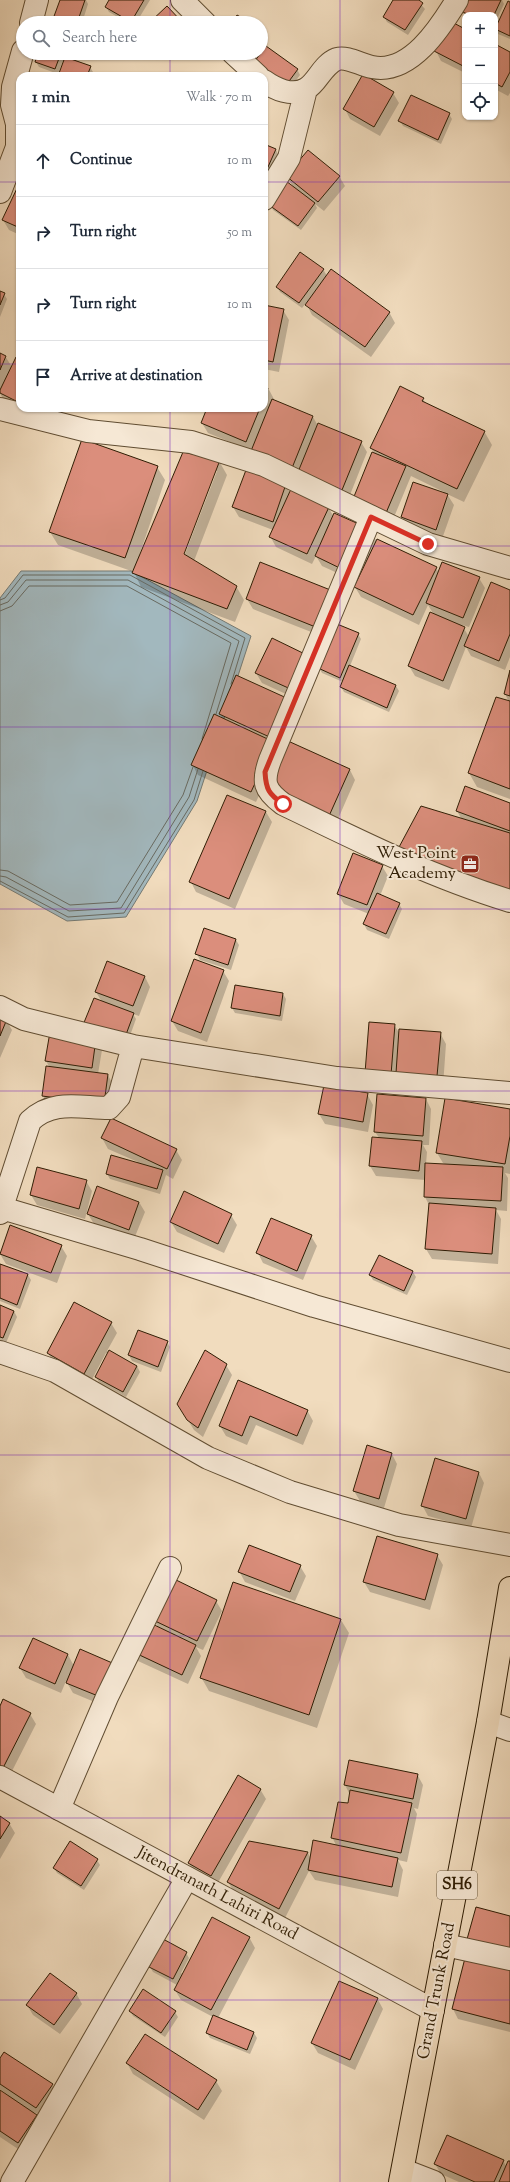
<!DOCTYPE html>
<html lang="en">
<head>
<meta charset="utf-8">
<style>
	:root { --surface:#fff; --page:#f6f6f7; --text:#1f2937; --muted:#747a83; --line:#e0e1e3 }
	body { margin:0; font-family:"Sorts Mill Goudy",serif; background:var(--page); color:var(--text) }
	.controls { position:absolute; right:12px; top:12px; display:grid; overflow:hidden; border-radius:8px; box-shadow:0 1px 3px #0004 }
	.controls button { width:36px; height:36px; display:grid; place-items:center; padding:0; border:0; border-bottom:1px solid var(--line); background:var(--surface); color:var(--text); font:20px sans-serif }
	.stop { position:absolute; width:12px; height:12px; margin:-9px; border:3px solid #d93025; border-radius:50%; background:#fff }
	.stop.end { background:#d93025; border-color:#fff; box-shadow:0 1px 4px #0008 }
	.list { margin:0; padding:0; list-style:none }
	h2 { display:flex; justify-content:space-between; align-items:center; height:52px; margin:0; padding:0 16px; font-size:17px }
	h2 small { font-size:13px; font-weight:400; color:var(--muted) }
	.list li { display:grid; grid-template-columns:26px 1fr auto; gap:12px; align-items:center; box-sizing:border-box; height:72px; padding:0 16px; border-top:1px solid var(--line) }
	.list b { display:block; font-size:15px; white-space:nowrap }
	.list em { font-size:13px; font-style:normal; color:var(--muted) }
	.icon { flex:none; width:22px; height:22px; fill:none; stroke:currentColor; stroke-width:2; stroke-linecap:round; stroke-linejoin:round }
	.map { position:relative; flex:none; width:510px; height:2182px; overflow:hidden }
	.search { position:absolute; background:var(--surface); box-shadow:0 1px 3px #0004; left:16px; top:16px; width:252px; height:44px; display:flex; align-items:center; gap:10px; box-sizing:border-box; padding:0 14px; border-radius:22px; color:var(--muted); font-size:15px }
	.panel { position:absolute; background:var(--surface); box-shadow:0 1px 3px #0004; left:16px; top:72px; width:252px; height:340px; border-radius:12px }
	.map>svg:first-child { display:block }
	.water { fill:#a2b8be; stroke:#747a74 }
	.shadow { fill:#0003; fill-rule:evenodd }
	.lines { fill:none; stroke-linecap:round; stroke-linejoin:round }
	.shore { stroke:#686a61; stroke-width:1 }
	.building { fill:#db8e7c; stroke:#2f1d04 }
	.minor-casing { stroke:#604d32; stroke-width:24 }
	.tertiary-casing { stroke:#604d32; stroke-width:24 }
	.primary-casing { stroke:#2f1d04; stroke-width:24 }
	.minor { stroke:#f6e8d5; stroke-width:22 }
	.tertiary { stroke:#f6e8d5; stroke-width:22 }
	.primary { stroke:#f1dcbe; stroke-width:22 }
	.route { stroke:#d93025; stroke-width:5 }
	.grid { fill:none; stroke:#7b2cbf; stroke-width:1; stroke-opacity:0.55 }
	.labels { text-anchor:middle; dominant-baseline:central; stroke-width:4; stroke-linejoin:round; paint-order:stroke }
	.shield { fill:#f6e8d5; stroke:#6b5a43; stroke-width:1 }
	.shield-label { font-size:16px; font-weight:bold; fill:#2f1d04 }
	.poi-label { font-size:17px; fill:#2f1d04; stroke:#f6e8d5; text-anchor:end }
	.street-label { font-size:17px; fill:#2f1d04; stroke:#f6e8d5 }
</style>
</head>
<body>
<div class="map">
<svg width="510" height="2182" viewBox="0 0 510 2182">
	<rect width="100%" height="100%" fill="#f1dcbe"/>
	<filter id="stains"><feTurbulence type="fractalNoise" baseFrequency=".005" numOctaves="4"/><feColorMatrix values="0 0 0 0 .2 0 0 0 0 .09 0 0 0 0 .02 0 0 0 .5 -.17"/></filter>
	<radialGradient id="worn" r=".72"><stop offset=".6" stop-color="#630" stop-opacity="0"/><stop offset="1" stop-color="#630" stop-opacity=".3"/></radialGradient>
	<!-- water -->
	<path class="water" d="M21,571H131L251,636L197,801L126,917L67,921L0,884V598Z"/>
	<!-- shadow -->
	<path class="shadow" d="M61,0H86L88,4L82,23H57L54,19Z
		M110,0H150L136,23H128L109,12L106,7Z
		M395,0H417L425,9L408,35L387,22L384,17Z
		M468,0H502L504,4L495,23V15L465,16L462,11Z
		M510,3V39L498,34L495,29Z
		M261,30L264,35L261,40Z
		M465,30V73L441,61L436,51Z
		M495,46L510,53V93L508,96L495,89Z
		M266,48L297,69L300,75L287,93Z
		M39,53H66L58,74L39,67L36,62Z
		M90,67L93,72L92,76H59Z
		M393,93L399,103L380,136L350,119L345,109Z
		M411,97L449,114L452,119L441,144L403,126L400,121Z
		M264,145L276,150L281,160L264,198Z
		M339,176L345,186L324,211L315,204L317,208L301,230L273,210L270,205L294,188L287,177Z
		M20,184V235L9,230L3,220Z
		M323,269L327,276L389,312L395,323L371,357L312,315L306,303L302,308L280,292L277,287Z
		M0,292L4,294L7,299L0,317Z
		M264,306L283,310L289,320L279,372L264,369Z
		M0,354L5,356L12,367L20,360V408H44L39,419L5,403L0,393Z
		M264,387L268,388L274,399L273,401L313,417L318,426L361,442L367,452L348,500L252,451L208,433L202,423L208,408H264Z
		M423,399L426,404L484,431L492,445L464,502L447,494L454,505L442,539L408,527L402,517L444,492L411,476L392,522L360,509L375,454L371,448Z
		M219,461L227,475L194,561L236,586L244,600L235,622L141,587L134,572L58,545L50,532L157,467L165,480L139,556H140ZM215,471H217L183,559L181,558Z
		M286,485L290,493L328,507L334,517L370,530L377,542L436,568L439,573L479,578L485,588L469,627L462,625L469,637L510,591V657L505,670L471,656L466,647L449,690L415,676L409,666L434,615L428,605L419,625L361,597L355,587L357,582L322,566L316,556L312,564L276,547L270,536L273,530L239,517L233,507Z
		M261,564L329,639L253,609L247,599Z
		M358,634L361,639L350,666L396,686L399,691L389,712L344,692L341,687L343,682L322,673L319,668Z
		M311,658L301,701L262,683L256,673Z
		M510,674V799L477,787L469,773L496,698L509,702L505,694Z
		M236,676L279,753L256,802L198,775L192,764L223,720L220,714Z
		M350,770L355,780L335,826L269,788Z
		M228,796L266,812L272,822L235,909L196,892L191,882Z
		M510,804V905L457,811Z
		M382,866L388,876L380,896L399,904L402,909L389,939L367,930L364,924L369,914L344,904L338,894Z
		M236,940L239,945L231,970L200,960L197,954Z
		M223,971L229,981L207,1042L178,1031L172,1021Z
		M145,977L150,987L139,1016L133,1014L136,1019L127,1044L96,992Z
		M283,994L286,999L282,1021L235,1013L232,1008Z
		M0,1017L6,1020L12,1030L0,1058Z
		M394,1025L400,1034L440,1033L446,1044L443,1086L372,1083Z
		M96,1040L102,1050L98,1074L108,1075L113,1085L110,1114L49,1106L43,1096L50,1068L46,1061Z
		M367,1094L373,1105L368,1132L325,1124L319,1114Z
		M426,1099L431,1109L429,1145H423L427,1152L426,1164L447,1165L443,1163L437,1153L510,1110V1174L505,1173L508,1178L507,1211L496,1210L501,1219L498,1264L432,1259L426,1249L429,1205L425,1197V1180L376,1176L370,1166L380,1139L375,1132Z
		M102,1138L176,1150L182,1160L173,1179L166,1175L160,1194L110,1179L107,1174L138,1162L108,1149Z
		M86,1181L92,1191L85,1219L37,1205L31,1195Z
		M139,1202L145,1212L134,1239L94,1224L88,1214Z
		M231,1215L237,1225L224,1253L177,1232L171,1222Z
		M311,1236L317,1246L303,1280L263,1263L258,1253Z
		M61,1246L67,1256L57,1283L6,1264L0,1254Z
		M379,1256L413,1272L416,1277L407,1295L373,1280L370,1275Z
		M0,1265L28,1275L31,1280L20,1309L0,1301Z
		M75,1303L111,1323L117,1333L107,1351L137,1366L140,1372L126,1397L99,1382L96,1377L108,1354L106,1353L90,1383L54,1364L48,1353Z
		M0,1306L14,1311L17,1317L6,1343L0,1340Z
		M167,1342L170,1347L161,1372L132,1361L129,1355Z
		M226,1365L232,1375L203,1437L194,1430L184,1414Z
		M239,1381L307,1410L313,1421L303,1445L256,1425L247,1445L226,1436L220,1426Z
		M392,1454L397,1464L384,1508L360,1501L354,1491Z
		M479,1473L484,1483L471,1528L428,1516L422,1505Z
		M437,1555L443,1565L430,1610L370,1592L364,1582Z
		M300,1566L306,1576L295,1601L245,1582L239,1571Z
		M216,1601L222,1611L203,1650L196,1647L201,1656L188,1684L138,1661L132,1651L159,1629L154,1620Z
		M341,1620L349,1633L317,1728L209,1691L201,1677Z
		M68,1655L74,1666L109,1708L73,1693L66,1681L61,1693L26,1678L20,1668Z
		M0,1708L30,1714L36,1724L9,1777L0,1773Z
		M417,1774L423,1785L418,1809L414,1808L417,1814L407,1862L398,1860L403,1870L398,1897L315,1880L309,1871L285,1918L234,1892L228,1882L250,1842L308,1853L311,1859L337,1847L332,1837L348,1805L350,1795L345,1785Z
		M260,1789L266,1799L216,1886L194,1873L189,1863Z
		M0,1818L9,1823L15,1833L0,1859Z
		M97,1860L100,1865L84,1890L57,1873L54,1868Z
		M510,1917V2032L458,2019L453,2009Z
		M249,1937L255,1948L218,2018L254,2033L257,2038L250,2054L210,2038L207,2033L213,2017L181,2000L175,1990L177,1985L153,1972L150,1967L186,1953L189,1958L181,1973L183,1974Z
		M76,1993L82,2004L60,2034L33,2015L27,2005Z
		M377,1998L383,2009L355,2070L318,2053L312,2043Z
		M130,2011L175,2012L178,2017L165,2037L133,2016Z
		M0,2060L52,2085L58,2095L42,2117L34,2112L42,2125L24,2153L0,2137V2091L7,2096L8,2095L0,2089Z
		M127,2063L216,2081L222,2091L204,2120L133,2074Z
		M503,2161L507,2167L510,2162V2182H459L441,2174L435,2164Z"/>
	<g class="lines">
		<!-- shore -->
		<path class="shore" d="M0,600L5,598L23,575H130L245,638L231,684
			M0,605L8,602L26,580H128L239,641L216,714
			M0,611L12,606L29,586H127L231,643L202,739
			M0,870L8,871L70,905L117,902L183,795L193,767
			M0,876L6,877L69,911L121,908L189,797L198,769
			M0,881L68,917L124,913L194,800L203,771"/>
	</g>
	<!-- building -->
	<path class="building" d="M60,0H85L77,23H64L53,19Z
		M109,0H144L131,22L105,7Z
		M393,0H419L423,3L405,30L383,17Z
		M467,0H501L494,15H469L461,11Z
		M508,1L510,2V36L495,29Z
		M167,6L183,23H149Z
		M237,15L251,23H232Z
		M450,21L465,29V67L434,51Z
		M495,44L510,52V72L502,87L495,83Z
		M266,46L298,69L284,88L251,66Z
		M38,53H61L55,69L35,62Z
		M65,57L91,66L87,76H58Z
		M363,74L394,92L374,127L343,109Z
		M411,95L450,113L438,140L398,121Z
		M264,144L276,149L264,176Z
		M308,150L340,176L318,202L286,176Z
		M286,181L315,203L298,226L269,205Z
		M20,182V228L2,220Z
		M300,252L324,269L299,303L276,287Z
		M331,269L390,312L365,347L305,305Z
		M0,291L5,293L0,305Z
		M264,305L284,309L273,362L264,360Z
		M0,353L6,356L0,370Z
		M16,357L20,359V403L0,393V390Z
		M264,386L268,388L264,398Z
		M400,386L424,398L422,401L485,431L457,489L370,448Z
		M272,399L313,416L292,468L251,451Z
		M207,408H260L246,442L201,423Z
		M318,423L362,441L342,490L298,472Z
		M82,439L158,466L125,558L49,532Z
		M183,452L220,460L184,554L237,586L227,609L132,573Z
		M372,452L406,466L386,513L353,499Z
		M246,470L286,484L273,522L232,507Z
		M413,482L448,494L436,530L401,517Z
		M291,489L329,507L307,554L269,537Z
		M334,513L370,529L350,573L315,556Z
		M377,539L437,567L413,615L354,587Z
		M260,562L338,593L323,630L246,599Z
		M442,562L480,577L463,618L426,603Z
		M491,582L510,590V634L499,661L464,646Z
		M430,612L465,627L443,681L408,666Z
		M337,624L359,633L340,678L318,668Z
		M272,638L311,657L295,691L255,673Z
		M349,665L396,685L387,708L340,687Z
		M510,670V696L504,694Z
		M236,675L291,700L274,739L219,714Z
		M496,697L510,701V789L468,773Z
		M214,714L274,742L251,792L191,765Z
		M288,741L350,769L329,816L267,789Z
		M465,786L510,803V831L456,811Z
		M227,795L266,811L229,899L189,882Z
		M421,806L510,833V895L398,849Z
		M353,853L383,865L367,905L337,894Z
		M377,893L400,903L386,934L363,924Z
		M204,928L236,939L228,965L195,954Z
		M194,959L224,970L201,1033L171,1021Z
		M107,961L145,976L133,1006L95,992Z
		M235,985L283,993L280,1016L231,1008Z
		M94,998L134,1013L124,1040L83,1025Z
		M0,1016L7,1019L0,1036Z
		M369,1022L395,1024L391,1075L365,1073Z
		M399,1029L441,1032L437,1076L396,1073Z
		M50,1032L96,1039L92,1068L45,1061Z
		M46,1066L108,1074L104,1104L42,1096Z
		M324,1085L368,1093L363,1122L318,1114Z
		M377,1094L426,1098L423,1136L374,1132Z
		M445,1098L510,1109V1136L505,1164L436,1153Z
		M111,1118L177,1149L167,1169L101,1138Z
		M372,1137L422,1141L419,1171L369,1166Z
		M111,1155L163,1170L157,1189L106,1174Z
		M425,1163L503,1167L501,1201L424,1197Z
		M37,1167L87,1180L79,1209L30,1195Z
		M97,1186L139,1202L129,1230L87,1214Z
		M184,1191L232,1214L218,1244L170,1222Z
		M429,1203L496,1208L492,1254L425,1249Z
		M271,1218L312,1235L297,1271L256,1253Z
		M10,1225L62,1245L51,1273L0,1254Z
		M379,1255L413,1271L404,1291L369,1275Z
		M0,1264L28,1274L17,1305L0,1298Z
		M74,1302L112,1322L84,1374L47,1353Z
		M0,1305L14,1311L3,1338L0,1337Z
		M138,1330L168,1341L158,1367L128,1355Z
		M109,1350L137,1366L123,1392L95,1377Z
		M205,1350L227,1364L198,1428L187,1420L177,1404Z
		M238,1380L308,1410L297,1436L250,1416L242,1436L219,1426Z
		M367,1445L392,1453L379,1499L353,1491Z
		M435,1458L479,1472L466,1519L421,1506Z
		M377,1536L438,1554L425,1600L363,1582Z
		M249,1545L301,1565L290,1592L238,1572Z
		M172,1578L217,1600L197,1641L153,1620Z
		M233,1582L341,1619L309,1715L200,1678Z
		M146,1621L196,1645L182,1675L131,1651Z
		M33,1638L68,1654L55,1684L19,1668Z
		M80,1649L117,1665L103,1698L66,1683Z
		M3,1699L31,1713L3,1768L0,1766V1706Z
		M349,1760L418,1774L413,1799L344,1785Z
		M238,1775L261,1789L211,1876L188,1863Z
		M350,1790L412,1803L401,1853L331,1838L338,1802L348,1803Z
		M0,1816L10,1823L0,1839Z
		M313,1840L398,1858L392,1887L308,1870Z
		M70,1841L98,1859L81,1886L53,1868Z
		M249,1841L308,1852L279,1909L227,1882Z
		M476,1907L510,1916V1963L464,1950Z
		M212,1917L250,1937L211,2010L174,1990Z
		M163,1939L187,1952L173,1979L149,1967Z
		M465,1958L510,1970V2024L452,2009Z
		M50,1973L77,1993L54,2025L26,2005Z
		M339,1981L378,1998L350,2060L311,2043Z
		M143,1989L176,2011L161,2033L129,2011Z
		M213,2015L254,2032L247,2050L206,2033Z
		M145,2034L217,2080L198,2110L126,2063Z
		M4,2052L53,2084L36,2108L0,2084V2058Z
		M0,2090L37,2115L18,2143L0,2131Z
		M447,2135L504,2160L494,2182H475L434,2164Z
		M508,2161H510V2182H499Z"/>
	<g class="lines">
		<!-- minor casing -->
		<g class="minor-casing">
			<path id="minor" d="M182,0L205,23
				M31,23L37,0
				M233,53L258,76
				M264,81C275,89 292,97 306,89C318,82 322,65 337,59C347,56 361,65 372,67C410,75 440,28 457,0
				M0,192L17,147V124L12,105L13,87L23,51
				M264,199L289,158L306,89
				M371,517L270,760C262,782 264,790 283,804C357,840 431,877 510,901
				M0,1007L24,1019L133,1046L337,1078L510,1093
				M2,1208L140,1249L314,1306L510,1361
				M0,1213L30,1121C53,1099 80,1108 109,1108L119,1097L133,1046
				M0,1352L55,1371L208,1458L290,1492L399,1525L510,1545
				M488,1722L510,1730
				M59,1809L107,1697L170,1568
				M445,1945L510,1959
				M403,2170L434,2182
				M12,2182L187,1878"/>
		</g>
		<!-- tertiary casing -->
		<g class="tertiary-casing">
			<path id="tertiary" d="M0,409L88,431L191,442L264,465L428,544L510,568
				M0,1777L433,2010"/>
		</g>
		<!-- primary casing -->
		<g class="primary-casing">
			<path id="primary" d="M400,2182L488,1722L510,1588"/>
		</g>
		<!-- minor -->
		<use href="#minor" class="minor"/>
		<!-- tertiary -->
		<use href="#tertiary" class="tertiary"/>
		<!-- primary -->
		<use href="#primary" class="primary"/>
	</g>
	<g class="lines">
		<!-- route -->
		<path class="route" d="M283,804C269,794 266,790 265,772L371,517L428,544"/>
	</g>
	<!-- grid -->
	<path class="grid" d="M170,0V23M340,0V2182M170,53V76M0,182H20M264,182H510M0,364H20M264,364H510M170,408V2182M0,546H510M0,727H510M0,909H510M0,1091H510M0,1273H510M0,1455H510M0,1636H510M0,1818H510M0,2000H510"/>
	<!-- icons -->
	<defs>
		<g id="office-square" transform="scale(1)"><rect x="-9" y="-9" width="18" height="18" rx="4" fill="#8f2418" stroke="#f6e8d5"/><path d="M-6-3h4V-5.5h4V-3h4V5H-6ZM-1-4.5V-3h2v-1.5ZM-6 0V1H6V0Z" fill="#fff"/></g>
	</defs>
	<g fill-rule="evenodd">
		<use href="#office-square" x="470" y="864"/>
	</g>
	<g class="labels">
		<!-- shield labels -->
		<rect class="shield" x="437" y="1871" width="40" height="28" rx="3"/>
		<g class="shield-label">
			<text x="457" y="1885">SH6</text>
		</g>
		<!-- poi labels -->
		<g class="poi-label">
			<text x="456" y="854">West Point<tspan x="456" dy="20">Academy</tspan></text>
		</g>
		<!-- street labels -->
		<g class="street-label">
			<text transform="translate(217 1894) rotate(28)">Jitendranath Lahiri Road</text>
			<text transform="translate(437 1991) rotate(-79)">Grand Trunk Road</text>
		</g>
	</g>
	<rect width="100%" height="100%" filter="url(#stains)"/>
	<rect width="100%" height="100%" fill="url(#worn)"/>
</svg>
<div class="controls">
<button>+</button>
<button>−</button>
<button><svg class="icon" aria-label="locate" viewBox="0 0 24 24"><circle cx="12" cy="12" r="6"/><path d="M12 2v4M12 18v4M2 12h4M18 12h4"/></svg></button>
</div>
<div class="stop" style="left:283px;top:804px"></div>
<div class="stop end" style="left:428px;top:544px"></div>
<div class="search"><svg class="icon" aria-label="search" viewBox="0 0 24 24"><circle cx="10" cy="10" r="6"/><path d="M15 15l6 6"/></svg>Search here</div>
<section class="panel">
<h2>1 min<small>Walk · 70 m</small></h2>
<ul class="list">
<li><svg class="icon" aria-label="ahead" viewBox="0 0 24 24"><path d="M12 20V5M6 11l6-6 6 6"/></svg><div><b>Continue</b></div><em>10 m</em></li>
<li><svg class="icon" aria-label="right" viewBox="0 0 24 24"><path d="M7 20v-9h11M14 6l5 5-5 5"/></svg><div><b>Turn right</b></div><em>50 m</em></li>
<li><svg class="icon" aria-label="right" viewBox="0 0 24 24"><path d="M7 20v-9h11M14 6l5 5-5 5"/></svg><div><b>Turn right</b></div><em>10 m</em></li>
<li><svg class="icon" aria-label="arrive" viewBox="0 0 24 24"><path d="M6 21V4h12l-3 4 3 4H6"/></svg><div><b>Arrive at destination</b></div></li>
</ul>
</section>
</div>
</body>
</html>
